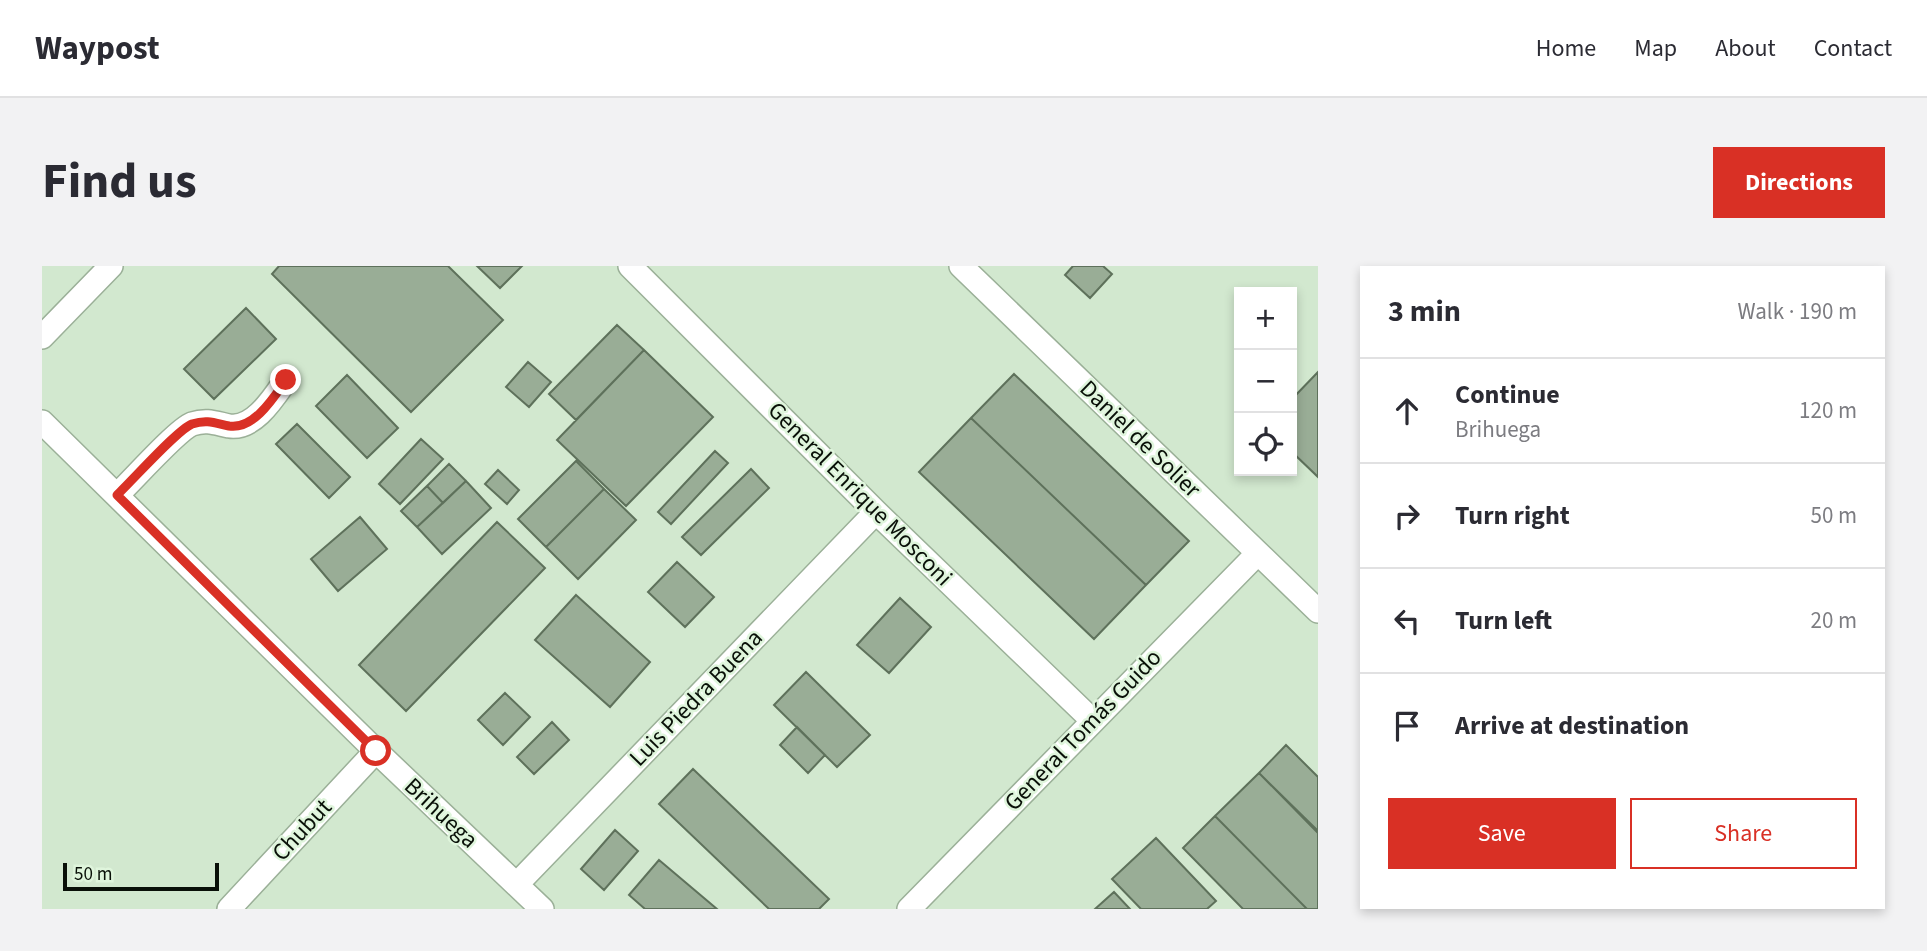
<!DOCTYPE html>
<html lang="en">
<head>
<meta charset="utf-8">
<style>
	:root { --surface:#fff; --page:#f2f2f3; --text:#2b2b33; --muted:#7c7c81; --line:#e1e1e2; --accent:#d93025 }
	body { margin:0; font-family:"Source Sans 3",sans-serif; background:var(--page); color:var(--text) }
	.controls { position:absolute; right:21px; top:21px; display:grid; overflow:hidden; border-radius:0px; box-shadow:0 4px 10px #0003 }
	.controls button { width:63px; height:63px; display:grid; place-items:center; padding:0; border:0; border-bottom:2px solid var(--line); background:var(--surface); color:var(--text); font:35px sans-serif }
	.scale { position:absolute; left:21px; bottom:18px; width:156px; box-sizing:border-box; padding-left:7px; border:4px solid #091008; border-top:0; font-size:19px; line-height:24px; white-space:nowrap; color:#091008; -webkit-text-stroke:5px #dff5dc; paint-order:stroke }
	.stop { position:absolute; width:21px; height:21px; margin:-16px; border:5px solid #d93025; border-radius:50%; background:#fff }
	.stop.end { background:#d93025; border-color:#fff; box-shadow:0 2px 7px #0008 }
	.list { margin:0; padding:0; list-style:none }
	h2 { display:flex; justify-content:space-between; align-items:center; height:91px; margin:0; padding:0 28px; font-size:30px }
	h2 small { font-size:23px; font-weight:400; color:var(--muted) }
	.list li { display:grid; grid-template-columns:46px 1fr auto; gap:21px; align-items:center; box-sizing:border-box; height:105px; padding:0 28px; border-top:2px solid var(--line) }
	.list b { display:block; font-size:26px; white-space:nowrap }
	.list p { margin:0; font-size:23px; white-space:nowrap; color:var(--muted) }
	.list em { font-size:23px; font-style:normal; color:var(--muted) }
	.actions { display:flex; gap:14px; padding:21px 28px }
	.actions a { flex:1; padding:16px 0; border:2px solid var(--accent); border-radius:0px; text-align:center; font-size:24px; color:var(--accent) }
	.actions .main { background:var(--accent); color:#fff }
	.icon { flex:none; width:38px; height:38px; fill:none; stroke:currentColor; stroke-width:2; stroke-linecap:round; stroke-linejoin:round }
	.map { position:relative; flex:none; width:1276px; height:643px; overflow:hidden; border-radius:0px }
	header { display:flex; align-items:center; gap:42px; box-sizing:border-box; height:98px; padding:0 35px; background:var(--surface); border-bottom:2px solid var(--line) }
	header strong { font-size:33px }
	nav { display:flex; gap:38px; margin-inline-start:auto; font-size:24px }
	.intro { display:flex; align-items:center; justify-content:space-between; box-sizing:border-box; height:168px; padding:0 42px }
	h1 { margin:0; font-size:49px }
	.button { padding:18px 32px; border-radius:0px; background:var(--accent); color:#fff; font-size:24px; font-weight:700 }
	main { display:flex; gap:42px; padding:0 42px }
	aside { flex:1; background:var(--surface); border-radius:0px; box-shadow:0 4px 10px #0003 }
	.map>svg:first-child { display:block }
	.building { fill:#99ad96; stroke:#5e715b; stroke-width:2 }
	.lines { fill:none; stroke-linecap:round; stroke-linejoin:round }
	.minor-casing { stroke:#9bb098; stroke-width:26 }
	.minor { stroke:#fff; stroke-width:23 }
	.route { stroke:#d93025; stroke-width:9 }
	.labels { text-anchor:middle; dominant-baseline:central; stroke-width:5; stroke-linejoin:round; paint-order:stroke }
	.street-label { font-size:24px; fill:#091008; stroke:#dff5dc }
</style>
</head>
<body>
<header>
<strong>Waypost</strong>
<nav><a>Home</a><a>Map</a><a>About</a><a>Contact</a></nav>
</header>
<div class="intro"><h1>Find us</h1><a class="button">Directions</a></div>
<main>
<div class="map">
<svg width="1276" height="643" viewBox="0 0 1276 643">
	<rect width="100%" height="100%" fill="#d2e8cf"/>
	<!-- building -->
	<path class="building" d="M237,0H406L461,54L369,146L230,8Z
		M435,0H480L458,22Z
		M1031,0H1061L1070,8L1048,32L1023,9Z
		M204,42L234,73L172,133L142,103Z
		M575,59L602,84L534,154L507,128Z
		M602,84L671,151L584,240L515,174Z
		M486,96L509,116L487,141L464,121Z
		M1276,106V211L1250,186V133Z
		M972,108L1147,275L1104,319L929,152Z
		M305,109L356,162L325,192L274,140Z
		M929,152L1104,319L1052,373L877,206Z
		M255,158L308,211L287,232L234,178Z
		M379,173L401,193L358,238L337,218Z
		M673,185L686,197L629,258L616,246Z
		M534,195L562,223L504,281L476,253Z
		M407,198L424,215L401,237L385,220Z
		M709,203L727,222L659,289L640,271Z
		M456,204L477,224L465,238L443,218Z
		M424,215L449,242L400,288L375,261Z
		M385,220L401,237L375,261L359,245Z
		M562,223L594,254L536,313L504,281Z
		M318,251L345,283L296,325L269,293Z
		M455,256L503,302L364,445L317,399Z
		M635,296L672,331L643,361L606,326Z
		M534,329L608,396L568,441L493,374Z
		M858,332L889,361L847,407L815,379Z
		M764,406L828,469L795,501L732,439Z
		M463,427L488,451L461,479L436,454Z
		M510,456L527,474L492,508L475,491Z
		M755,461L783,489L766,507L738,479Z
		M1244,479L1276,511V565L1217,507Z
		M651,503L787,633L777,643H727L617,538Z
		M1217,507L1276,567V643H1265L1173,550Z
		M1173,550L1265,643H1201L1141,582Z
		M573,564L596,585L562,624L539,603Z
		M1114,572L1174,635L1165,643H1099L1070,613Z
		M617,594L675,643H603L587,629Z
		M1072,626L1088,643H1053Z"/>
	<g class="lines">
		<!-- minor casing -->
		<g class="minor-casing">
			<path id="minor" d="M588,0L834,246L1050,454
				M919,0L1276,345
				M0,71L69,0
				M0,156L334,485L500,643
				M75,229C90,215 135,164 150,158C165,153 173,157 187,160C212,164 232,131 244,114
				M475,618L834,246
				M187,643L334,485
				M867,643L1216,287"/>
		</g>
		<!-- minor -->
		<use href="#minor" class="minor"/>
	</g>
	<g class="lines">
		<!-- route -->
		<path class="route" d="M244,114C232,131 212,164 187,160C173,157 165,153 150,158C135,164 90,215 75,229L334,485"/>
	</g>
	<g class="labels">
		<!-- street labels -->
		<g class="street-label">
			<text transform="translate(1098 173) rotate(44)">Daniel de Solier</text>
			<text transform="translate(818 228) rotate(45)">General Enrique Mosconi</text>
			<text transform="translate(654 432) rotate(-46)">Luis Piedra Buena</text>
			<text transform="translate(1041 464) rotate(-46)">General Tomás Guido</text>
			<text transform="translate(399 547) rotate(43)">Brihuega</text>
			<text transform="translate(260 564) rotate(-47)">Chubut</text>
		</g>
	</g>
</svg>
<div class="controls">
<button>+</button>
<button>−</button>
<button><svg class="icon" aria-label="locate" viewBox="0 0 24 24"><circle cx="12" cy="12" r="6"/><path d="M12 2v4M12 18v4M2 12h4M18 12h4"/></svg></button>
</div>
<div class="scale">50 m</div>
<div class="stop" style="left:334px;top:485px"></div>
<div class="stop end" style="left:244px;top:114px"></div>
</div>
<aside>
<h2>3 min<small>Walk · 190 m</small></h2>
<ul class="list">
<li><svg class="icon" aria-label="ahead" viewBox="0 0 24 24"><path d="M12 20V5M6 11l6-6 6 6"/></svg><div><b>Continue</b><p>Brihuega</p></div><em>120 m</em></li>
<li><svg class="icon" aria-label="right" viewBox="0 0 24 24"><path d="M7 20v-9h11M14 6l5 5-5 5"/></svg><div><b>Turn right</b></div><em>50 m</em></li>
<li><svg class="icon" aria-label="left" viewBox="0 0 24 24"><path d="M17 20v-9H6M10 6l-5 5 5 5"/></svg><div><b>Turn left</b></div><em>20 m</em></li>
<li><svg class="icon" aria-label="arrive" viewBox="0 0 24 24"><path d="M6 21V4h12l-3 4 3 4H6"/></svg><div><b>Arrive at destination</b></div></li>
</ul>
<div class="actions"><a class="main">Save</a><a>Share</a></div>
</aside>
</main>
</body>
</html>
